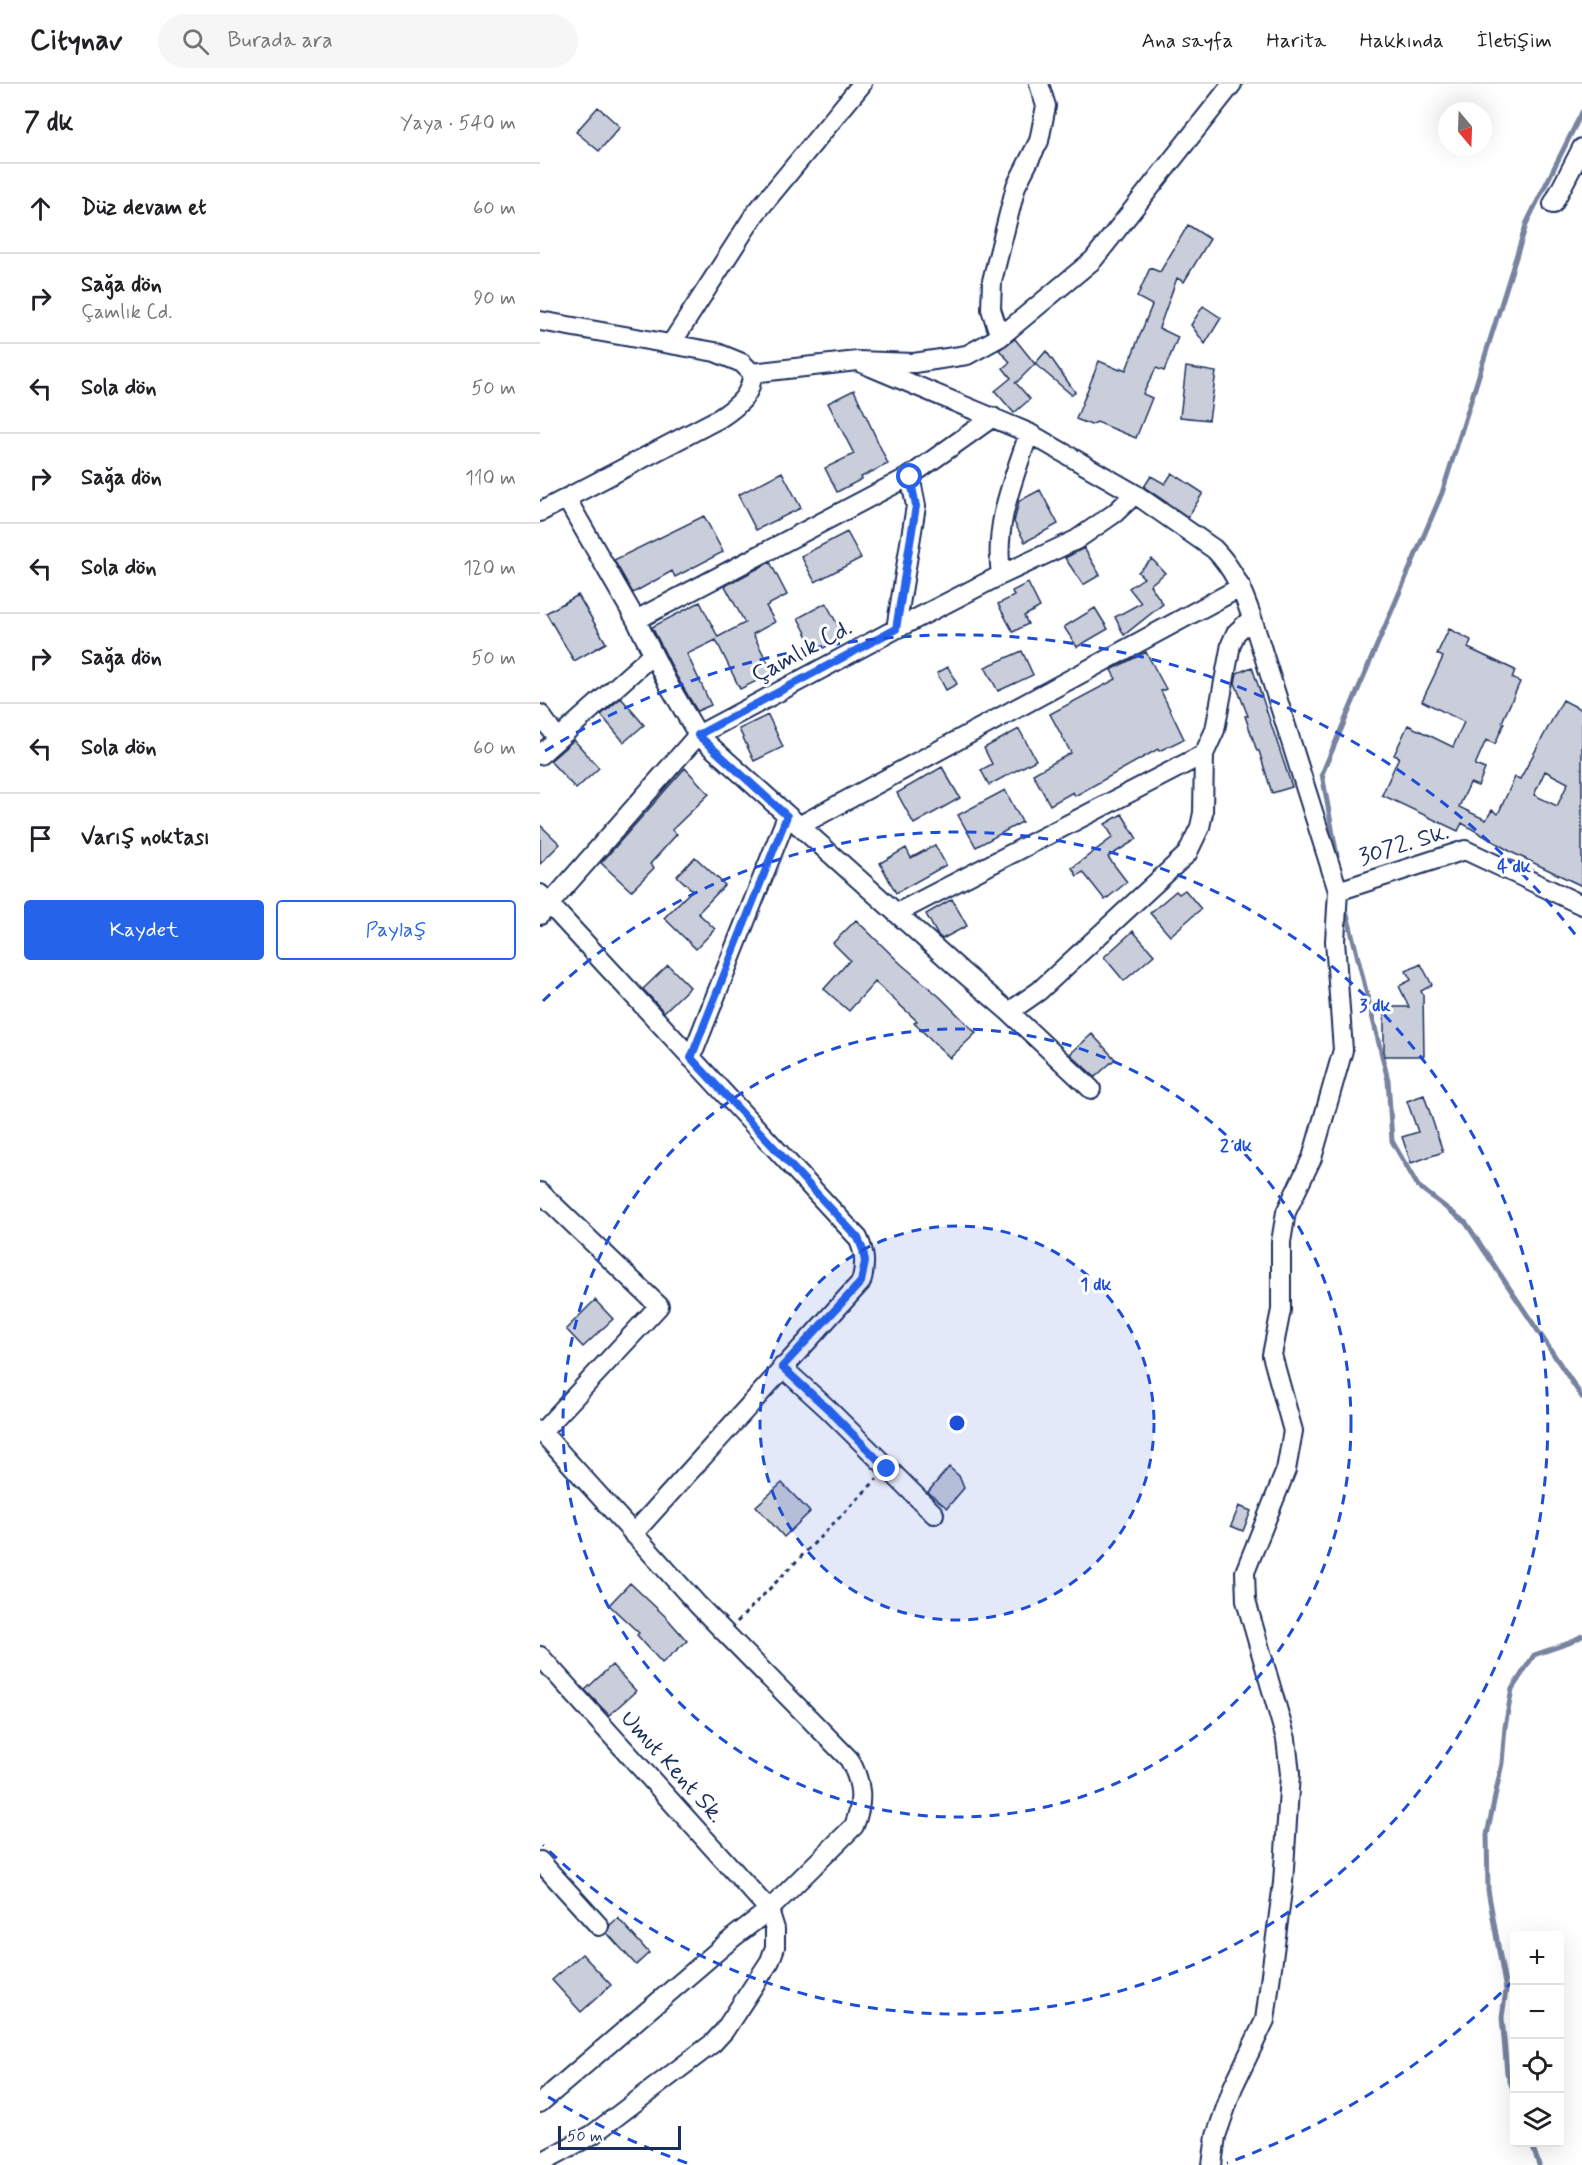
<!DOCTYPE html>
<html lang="tr">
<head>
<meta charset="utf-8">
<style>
	:root { --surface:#fff; --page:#f6f6f6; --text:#202124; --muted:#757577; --line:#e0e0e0; --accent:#2563eb }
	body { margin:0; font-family:Mynerve,sans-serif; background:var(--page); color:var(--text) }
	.controls { position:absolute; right:18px; bottom:18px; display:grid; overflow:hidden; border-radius:6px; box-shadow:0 6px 24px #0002 }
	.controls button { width:54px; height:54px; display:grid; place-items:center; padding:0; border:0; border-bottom:2px solid var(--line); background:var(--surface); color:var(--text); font:30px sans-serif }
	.compass { position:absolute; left:898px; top:18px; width:54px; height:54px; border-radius:50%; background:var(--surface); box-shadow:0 6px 24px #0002; rotate:161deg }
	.scale { position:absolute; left:18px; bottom:15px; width:123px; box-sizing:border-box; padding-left:6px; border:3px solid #1b2f5e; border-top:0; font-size:16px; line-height:21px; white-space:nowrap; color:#1b2f5e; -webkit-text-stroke:4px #fff; paint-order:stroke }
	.stop { position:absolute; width:18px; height:18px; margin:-14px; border:4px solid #2563eb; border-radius:50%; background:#fff }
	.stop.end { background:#2563eb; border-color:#fff; box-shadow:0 2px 6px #0008 }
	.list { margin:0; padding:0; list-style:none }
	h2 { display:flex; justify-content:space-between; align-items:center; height:78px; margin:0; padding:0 24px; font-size:26px }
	h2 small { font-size:20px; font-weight:400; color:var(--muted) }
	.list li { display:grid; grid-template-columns:39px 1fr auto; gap:18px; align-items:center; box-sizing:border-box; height:90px; padding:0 24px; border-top:2px solid var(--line) }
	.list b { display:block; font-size:22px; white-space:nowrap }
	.list p { margin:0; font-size:20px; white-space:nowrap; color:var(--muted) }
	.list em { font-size:20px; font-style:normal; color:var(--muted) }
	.actions { display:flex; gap:12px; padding:18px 24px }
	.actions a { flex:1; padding:14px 0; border:2px solid var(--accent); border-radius:6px; text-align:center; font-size:21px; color:var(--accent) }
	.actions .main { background:var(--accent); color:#fff }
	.icon { flex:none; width:33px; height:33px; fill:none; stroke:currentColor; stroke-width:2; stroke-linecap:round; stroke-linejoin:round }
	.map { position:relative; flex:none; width:1042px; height:2081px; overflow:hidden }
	header { display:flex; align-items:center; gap:36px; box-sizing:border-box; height:84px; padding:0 30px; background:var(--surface); border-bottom:2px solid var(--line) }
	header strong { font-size:28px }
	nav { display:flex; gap:33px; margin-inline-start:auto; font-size:21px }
	.search { width:420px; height:54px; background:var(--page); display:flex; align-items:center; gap:15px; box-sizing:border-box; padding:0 21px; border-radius:33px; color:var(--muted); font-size:22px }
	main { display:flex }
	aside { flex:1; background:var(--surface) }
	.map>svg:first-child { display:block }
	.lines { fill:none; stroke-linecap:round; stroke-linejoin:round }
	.stream { stroke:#77839f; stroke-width:5 }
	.building { fill:#caceda; stroke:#1b2f5e; stroke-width:1.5; fill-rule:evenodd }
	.minor-casing { stroke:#1b2f5e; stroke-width:22 }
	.path { stroke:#1b2f5e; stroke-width:3; stroke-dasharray:4.5 4.5; stroke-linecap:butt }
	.minor { stroke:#fff; stroke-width:18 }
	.route { stroke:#2563eb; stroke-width:8 }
	.ring { fill:none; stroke:#1d4ed8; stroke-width:3; stroke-dasharray:10 8 }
	.labels { text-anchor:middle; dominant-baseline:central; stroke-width:6; stroke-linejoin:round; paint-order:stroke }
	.street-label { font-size:24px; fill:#1b2f5e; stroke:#fff }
	.centre { fill:#1d4ed8; stroke:#fff; stroke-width:3 }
	.ring-label { font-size:18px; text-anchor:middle; font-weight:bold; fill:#1d4ed8; stroke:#fff; stroke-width:6; stroke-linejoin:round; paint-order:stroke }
</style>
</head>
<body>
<header>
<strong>Citynav</strong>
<div class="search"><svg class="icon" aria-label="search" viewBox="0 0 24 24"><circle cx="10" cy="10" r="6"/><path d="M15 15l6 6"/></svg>Burada ara</div>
<nav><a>Ana sayfa</a><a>Harita</a><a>Hakkında</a><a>İletişim</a></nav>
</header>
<main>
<aside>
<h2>7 dk<small>Yaya · 540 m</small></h2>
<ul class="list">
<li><svg class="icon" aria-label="ahead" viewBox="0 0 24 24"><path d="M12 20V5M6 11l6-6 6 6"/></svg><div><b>Düz devam et</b></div><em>60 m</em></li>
<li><svg class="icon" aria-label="right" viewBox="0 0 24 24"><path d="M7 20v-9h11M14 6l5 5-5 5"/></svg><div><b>Sağa dön</b><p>Çamlık Cd.</p></div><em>90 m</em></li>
<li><svg class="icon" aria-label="left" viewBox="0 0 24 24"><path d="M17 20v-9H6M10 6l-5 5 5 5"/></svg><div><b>Sola dön</b></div><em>50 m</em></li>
<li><svg class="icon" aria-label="right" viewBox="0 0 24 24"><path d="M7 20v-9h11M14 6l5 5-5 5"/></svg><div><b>Sağa dön</b></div><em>110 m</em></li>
<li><svg class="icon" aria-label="left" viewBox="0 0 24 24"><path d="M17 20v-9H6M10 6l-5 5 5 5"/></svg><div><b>Sola dön</b></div><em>120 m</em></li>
<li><svg class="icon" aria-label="right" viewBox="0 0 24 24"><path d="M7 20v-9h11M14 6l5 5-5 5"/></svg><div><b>Sağa dön</b></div><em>50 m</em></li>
<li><svg class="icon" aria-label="left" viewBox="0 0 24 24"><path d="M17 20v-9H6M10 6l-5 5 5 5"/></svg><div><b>Sola dön</b></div><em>60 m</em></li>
<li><svg class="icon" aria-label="arrive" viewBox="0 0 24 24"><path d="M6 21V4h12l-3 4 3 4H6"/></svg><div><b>Varış noktası</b></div></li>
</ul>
<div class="actions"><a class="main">Kaydet</a><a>Paylaş</a></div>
</aside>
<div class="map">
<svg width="1042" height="2081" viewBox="0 0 1042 2081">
	<rect width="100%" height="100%" fill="#fff"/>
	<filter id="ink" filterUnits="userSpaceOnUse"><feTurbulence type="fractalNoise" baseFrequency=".0167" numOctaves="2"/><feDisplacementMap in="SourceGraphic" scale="12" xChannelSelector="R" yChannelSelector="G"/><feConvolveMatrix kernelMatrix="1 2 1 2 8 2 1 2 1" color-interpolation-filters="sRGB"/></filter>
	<g filter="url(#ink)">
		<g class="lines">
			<!-- stream -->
			<path class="stream" d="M797,772L782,690L902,409L987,138L1042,28
				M807,830L848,996L852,1057L878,1102L926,1139L1042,1313
				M975,2011L967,1989L962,1933L966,1906L948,1806L947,1751L962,1679L965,1643L972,1605L994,1571L1029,1559L1042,1552
				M991,2058L999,2081"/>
		</g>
		<!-- building -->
		<path class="building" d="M58,23L80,43L59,67L36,48Z
			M648,141L670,155L644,198L637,194L619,244L638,253L624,287L616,284L603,310L612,314L596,354L557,338L551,341L536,335L559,277L580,286L581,284L586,286L612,221L597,213L610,184L620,188Z
			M663,222L681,234L665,260L651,241Z
			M475,255L495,280L476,299L475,298L490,315L474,329L455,307L471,294L463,284L470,278L459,266Z
			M506,267L535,308L532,311L495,280Z
			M646,283L676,288L669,336L640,333Z
			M314,306L348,380L321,393L322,395L297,408L285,384L314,370L288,319Z
			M242,388L261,424L216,446L198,411Z
			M632,389L663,409L648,433L604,403L611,392L625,400Z
			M500,406L518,440L485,458L474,438L479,417Z
			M164,432L183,468L135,493L132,487L93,509L74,476Z
			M307,448L321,474L275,498L261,472Z
			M544,464L560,491L543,501L525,474Z
			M612,475L625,489L610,501L623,520L584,551L575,533L601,519L589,504L604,494L598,488Z
			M230,478L247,511L226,522L235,538L213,550L233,589L200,605L176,556L147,570L171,621L157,627L137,593L112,543L160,518L178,553L205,539L185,502Z
			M488,499L500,523L484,532L488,540L473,548L458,520L474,512L472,507Z
			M38,511L66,559L34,577L6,529Z
			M286,519L304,553L276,568L258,534Z
			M555,524L568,545L537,563L524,543Z
			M909,545L931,556L928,564L975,586L972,594L980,598L962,638L964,639L955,660L946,656L935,681L945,685L938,702L930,699L919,723L946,736L952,726L958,730L975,693L980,695L1023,616L1042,626V802L973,769L922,739L918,747L842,711L859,673L854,671L868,641L913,663L924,638L882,617L903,573L897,570ZM1005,687L1028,699L1017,722L994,711Z
			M482,567L493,591L458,607L445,583Z
			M606,568L626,605L621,607L644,655L619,667L618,665L535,712L533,708L510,721L493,690L531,669L510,630L576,595L571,586Z
			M408,583L417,600L406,606L397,589Z
			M712,583L752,703L732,709L719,667H717L705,632H708L695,599L697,589Z
			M81,614L104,641L84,658L61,631Z
			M228,631L243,663L214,677L199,645Z
			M479,645L496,676L449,701L441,686L452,680L444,664Z
			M34,656L59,684L36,705L10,677Z
			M402,683L420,714L374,740L357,709Z
			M145,684L169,710L132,746L137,750L110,780L114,784L91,807L61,779Z
			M465,706L482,738L436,763L418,731Z
			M582,730L597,755L568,773L587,798L565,816L543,788L537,792L532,784L573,753L565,740Z
			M0,741L20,760L0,780Z
			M395,761L406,781L356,809L340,779L366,764L371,774Z
			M155,773L185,801L158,829L175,845L156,865L124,834L152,806L137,792Z
			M645,806L661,825L630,852L610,829L636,807L639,810Z
			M412,815L427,842L402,855L397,850L386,830Z
			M316,836L361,880L400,913L436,949L410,974L374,939L377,937L335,898L309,927L284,905L310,876L293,859Z
			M593,847L614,871L584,897L564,873Z
			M881,880L892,901L881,907L883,911L884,972H844V923H869L859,902L871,896L866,887Z
			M128,881L150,903L124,928L103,905Z
			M552,950L575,975L555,993L530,970Z
			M884,1011L903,1068L871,1079L862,1053L878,1048L867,1017Z
			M55,1216L73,1235L43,1263L26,1245Z
			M409,1383L419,1392L424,1404L407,1424L388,1408Z
			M242,1399L270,1428L244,1453L216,1422Z
			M699,1422L711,1427L703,1447L691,1442Z
			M90,1499L126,1533L147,1557L122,1579L97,1551L99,1549L69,1521Z
			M72,1581L96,1607L69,1631L45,1606Z
			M78,1834L109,1869L96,1881L67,1849L70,1841Z
			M42,1870L71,1901L41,1928L12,1896Z"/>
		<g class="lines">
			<!-- minor casing -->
			<g class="minor-casing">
				<path id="minor" d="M1013,120L1042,64
					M0,237L175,268L202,279L212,289
					M460,253L451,225L452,197L476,102L499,57L506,22L499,0
					M131,260L215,130L322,0
					M317,277L489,349L595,410L674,465C694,485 703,508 712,534L798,807L795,857L803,966L772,1074L746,1128L741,1158V1226L732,1271L753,1347L746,1386L705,1488L706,1517L746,1655L750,1690L743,1799L725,1936L693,2003L676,2052L672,2081
					M212,289L317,277L374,279L427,271L460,253L553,176L692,0
					M26,414L96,536L127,598L158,651L420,886L469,928L499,907L647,770L660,743L663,729L664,670L675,646L691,560L696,549L712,534
					M0,428L180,334C198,322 212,311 212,289
					M461,491C454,439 473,397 489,349
					M96,536L370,392L453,333
					M356,545L376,422L370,392
					M0,630L17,654
					M0,671L113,570
					M259,742L701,503
					M798,807L925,766L1042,821
					M0,810L318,1154C325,1169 326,1181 321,1198L93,1450
					M357,829L664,670
					M0,831L158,651L356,545L461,491L536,456L575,429L595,410
					M469,928L551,1005
					M151,974L247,732
					M0,1108L119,1222L0,1350
					M242,1283L288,1325L394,1430
					M0,1346L158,1521L309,1675C322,1698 324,1717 314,1742L229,1826L195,1852L0,2019
					M0,1572L229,1826L235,1845V1863L230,1877L184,1947L173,1959L52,2051L0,2079
					M0,1777L59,1842"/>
			</g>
			<!-- path -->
			<path class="path" d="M197,1538L337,1395"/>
			<!-- minor -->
			<use href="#minor" class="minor"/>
		</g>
	</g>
	<g class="lines" filter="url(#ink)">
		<!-- route -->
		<path class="route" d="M347,1385L288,1325L242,1283L321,1198L325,1178L323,1166L318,1154L151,974L247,732L158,651L356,545L376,422L370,393"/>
	</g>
	<!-- distance rings -->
	<circle cx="417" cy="1339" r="197" fill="#1d4ed8" fill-opacity=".12"/>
	<g class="ring">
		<circle cx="417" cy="1339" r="197"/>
		<circle cx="417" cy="1339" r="394"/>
		<path d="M3 917A591 591 0 1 1 3 1761"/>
		<path d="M974 1896A788 788 0 0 1 687 2079M147 2079A788 788 0 0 1 5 2011M5 667A788 788 0 0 1 1038 854"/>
	</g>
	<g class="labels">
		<!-- street labels -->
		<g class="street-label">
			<text transform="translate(262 568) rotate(-28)">Çamlık Cd.</text>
			<text transform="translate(864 761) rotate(-17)">3072. Sk.</text>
			<text transform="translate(132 1683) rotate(48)">Umut Kent Sk.</text>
		</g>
	</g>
	<circle cx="417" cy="1339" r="9" class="centre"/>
	<g class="ring-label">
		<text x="974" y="788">4 dk</text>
		<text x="835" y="927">3 dk</text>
		<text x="696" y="1067">2 dk</text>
		<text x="556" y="1206">1 dk</text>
	</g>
</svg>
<div class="controls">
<button>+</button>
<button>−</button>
<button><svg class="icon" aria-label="locate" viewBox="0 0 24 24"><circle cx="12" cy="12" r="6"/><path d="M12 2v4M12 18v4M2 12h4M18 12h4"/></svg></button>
<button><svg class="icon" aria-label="layers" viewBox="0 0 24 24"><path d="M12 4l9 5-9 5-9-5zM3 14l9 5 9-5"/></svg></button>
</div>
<svg class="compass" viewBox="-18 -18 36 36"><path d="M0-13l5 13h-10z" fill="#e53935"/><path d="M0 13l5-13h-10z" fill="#757577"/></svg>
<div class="scale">50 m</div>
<div class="stop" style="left:370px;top:393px"></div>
<div class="stop end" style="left:347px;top:1385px"></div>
</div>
</main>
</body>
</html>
